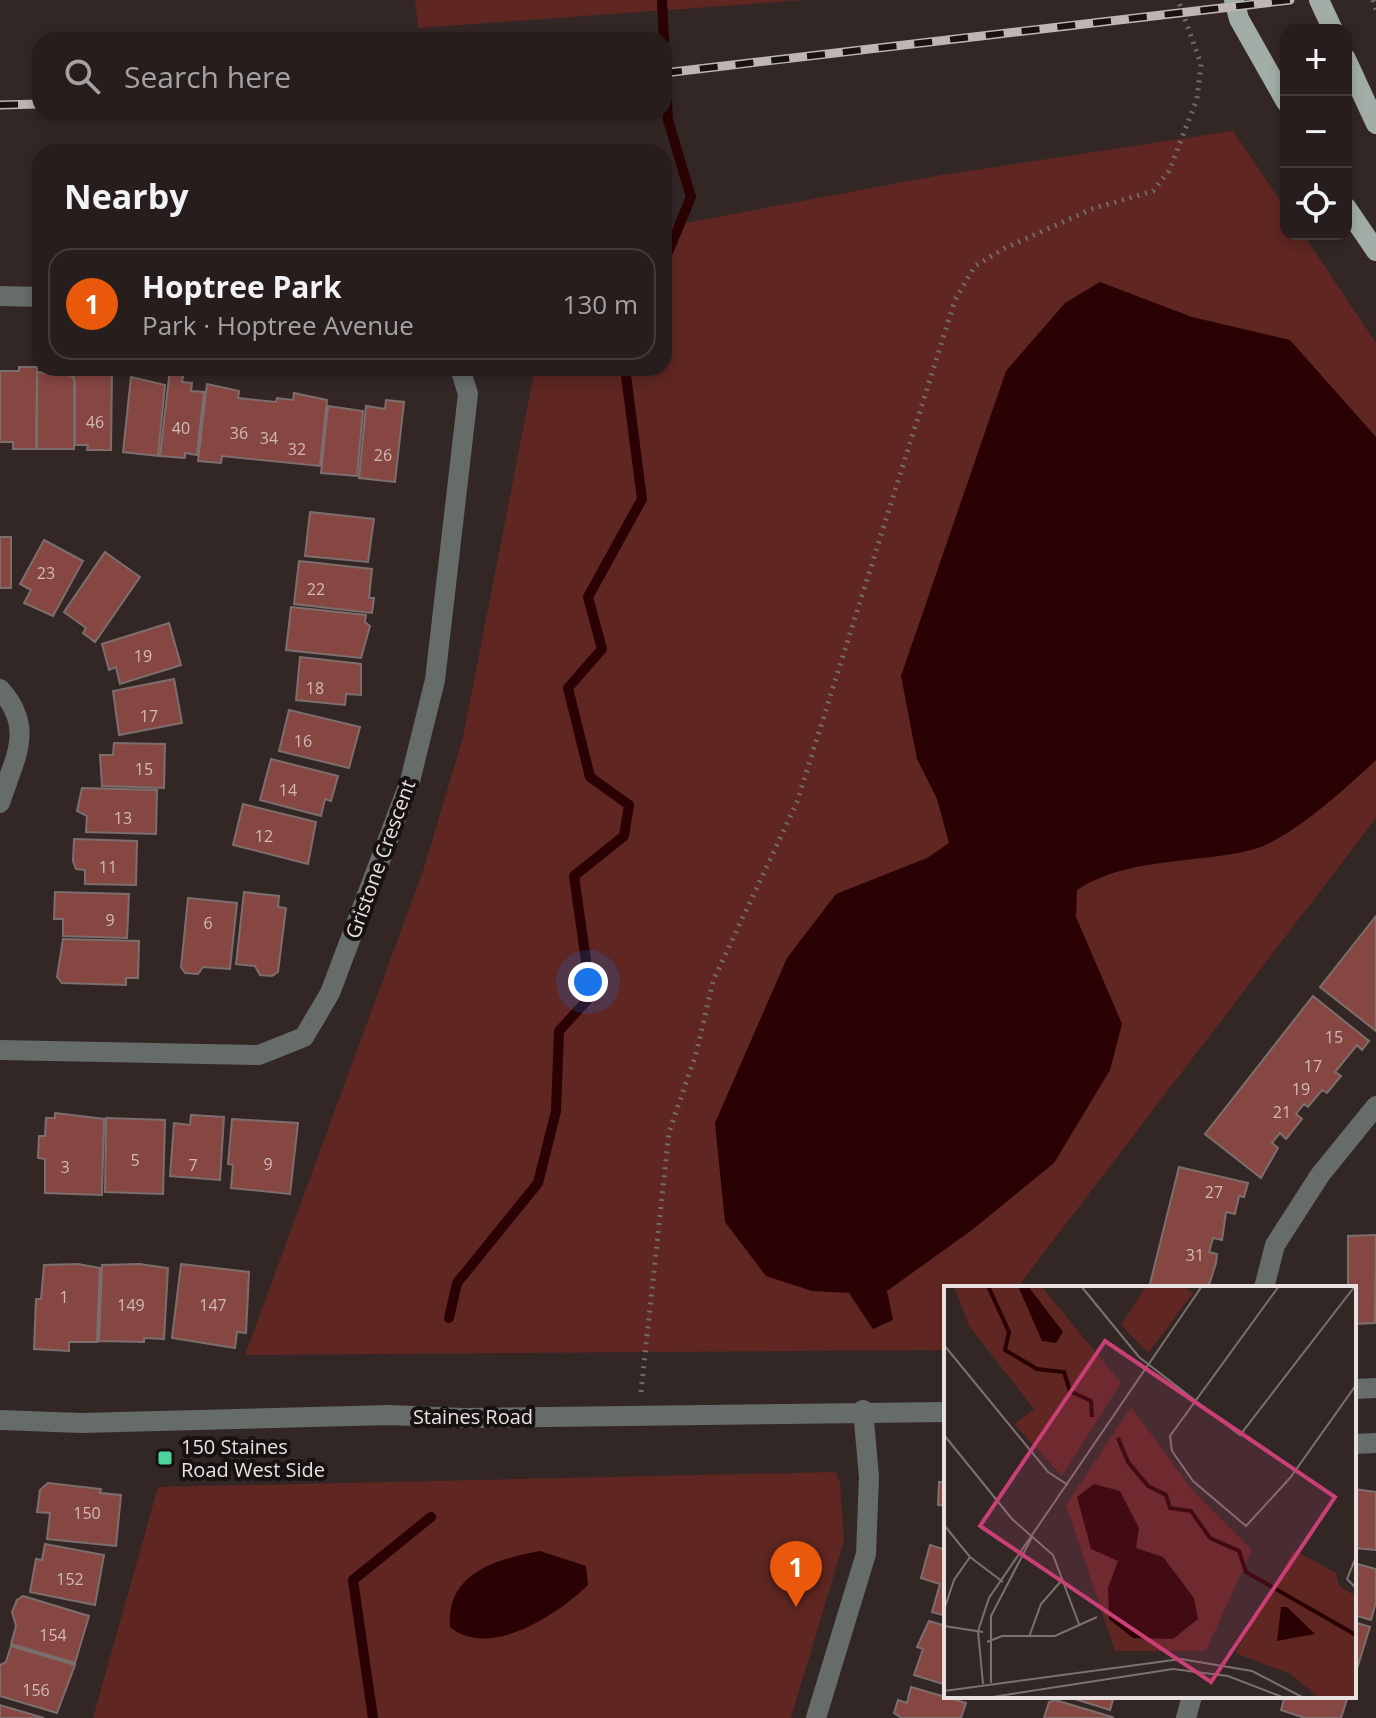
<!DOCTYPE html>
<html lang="en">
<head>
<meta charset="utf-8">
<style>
	:root { --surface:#261d1c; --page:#322a29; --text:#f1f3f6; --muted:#a4a2a3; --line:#423b3b; --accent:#ea580c }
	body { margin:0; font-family:"Open Sans",sans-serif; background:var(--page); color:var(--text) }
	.controls { position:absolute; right:24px; top:24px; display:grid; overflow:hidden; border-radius:16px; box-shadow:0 4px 12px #0003 }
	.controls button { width:72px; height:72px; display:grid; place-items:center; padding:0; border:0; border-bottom:2px solid var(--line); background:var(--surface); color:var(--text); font:40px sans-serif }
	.you { position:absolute; left:588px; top:982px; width:28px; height:28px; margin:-20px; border:6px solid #fff; border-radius:50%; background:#1a73e8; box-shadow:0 0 0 12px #1a73e833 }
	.badge { display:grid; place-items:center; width:52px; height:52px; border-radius:50%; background:var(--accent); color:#fff; font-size:26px; font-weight:700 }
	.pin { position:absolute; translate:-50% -66px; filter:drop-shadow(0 2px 4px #0008) }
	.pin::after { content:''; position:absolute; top:42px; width:28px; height:24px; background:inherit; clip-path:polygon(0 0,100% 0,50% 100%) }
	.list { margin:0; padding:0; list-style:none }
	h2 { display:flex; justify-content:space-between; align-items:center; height:104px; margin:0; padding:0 32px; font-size:34px }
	h2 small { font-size:26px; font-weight:400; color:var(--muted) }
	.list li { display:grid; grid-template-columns:52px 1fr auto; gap:24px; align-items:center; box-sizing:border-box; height:112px; margin:0 16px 16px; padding:0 16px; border:2px solid var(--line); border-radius:24px }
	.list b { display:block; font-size:30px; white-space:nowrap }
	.list p { margin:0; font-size:26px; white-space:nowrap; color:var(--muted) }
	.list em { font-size:26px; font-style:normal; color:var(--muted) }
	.icon { flex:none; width:44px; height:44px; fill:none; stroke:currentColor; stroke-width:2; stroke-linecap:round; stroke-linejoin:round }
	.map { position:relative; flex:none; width:1376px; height:1718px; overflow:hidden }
	.search { position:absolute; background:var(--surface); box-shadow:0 4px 12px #0003; left:32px; top:32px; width:640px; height:88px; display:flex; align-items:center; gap:20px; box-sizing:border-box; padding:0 28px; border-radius:24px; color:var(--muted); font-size:30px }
	.panel { position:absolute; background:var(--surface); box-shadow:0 4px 12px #0003; left:32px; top:144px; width:640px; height:232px; border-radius:24px }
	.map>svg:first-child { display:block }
	.green { fill:#5f2622 }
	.water { fill:#2b0203 }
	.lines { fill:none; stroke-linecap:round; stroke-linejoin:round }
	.stream { stroke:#2b0203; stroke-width:10 }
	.building { fill:#864742; stroke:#7c6e6c; stroke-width:2 }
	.path { stroke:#756a69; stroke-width:5; stroke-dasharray:2 6; stroke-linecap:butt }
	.minor { stroke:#666c69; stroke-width:20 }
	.major { stroke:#a2ada7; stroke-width:20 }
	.rail-casing { stroke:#beb5b4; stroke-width:9 }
	.rail { stroke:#171211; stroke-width:6; stroke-dasharray:18; stroke-linecap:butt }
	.poi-dot { fill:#4bd49b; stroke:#171211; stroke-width:3 }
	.labels { text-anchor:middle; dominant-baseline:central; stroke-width:8; stroke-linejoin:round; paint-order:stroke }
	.number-label { font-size:16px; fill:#d0bab8 }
	.street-label { font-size:20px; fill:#e9e1e0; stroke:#171211 }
	.poi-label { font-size:20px; fill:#e9e1e0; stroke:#171211; text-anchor:start }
	.inset-river { fill:none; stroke:#2b0203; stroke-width:4 }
	.inset-road { fill:none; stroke:#7c7170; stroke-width:2 }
	.view { fill:#ca4076; fill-opacity:0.15; stroke:#ca4076; stroke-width:4 }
	.inset-edge { fill:none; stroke:#e9e1e0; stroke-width:4 }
</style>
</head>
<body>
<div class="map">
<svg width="1376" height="1718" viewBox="0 0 1376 1718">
	<rect width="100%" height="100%" fill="#332726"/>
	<!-- green -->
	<path class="green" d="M415,0H804L418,28Z
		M1233,131L1286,209V234H1303L1376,343V818L1017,1288H946V1350L245,1355L424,868L463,737L535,368H664V227L941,175Z
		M836,1472L840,1484L844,1541L791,1718H93L158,1487Z"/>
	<!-- water -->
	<path class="water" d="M1100,282L1192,317L1290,340L1376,437V760C1346,788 1290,840 1251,850C1195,864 1126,857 1077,890L1076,917L1122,1024L1110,1070L1054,1163L972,1230L887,1291L893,1320L873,1329L849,1293L812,1291L766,1276L725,1222L715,1123L787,958L836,894L927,858L949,843L937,799L917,759L901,676L1006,371L1065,303Z
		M540,1551L586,1566L588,1585C558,1614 490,1660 450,1627C446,1572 498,1559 540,1551Z"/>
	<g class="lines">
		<!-- stream -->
		<path class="stream" d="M662,0L664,40
			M664,46L668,120L691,197L664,262
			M449,1318L457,1283L538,1183L556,1111L559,1031L591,996L574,876L624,836L629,805L590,777L568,688L602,649L588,597L642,499L625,368
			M373,1718L353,1580L431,1517"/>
	</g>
	<!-- building -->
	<path class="building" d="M19,367H37L36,449H13V442H0V371H19Z
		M95,368H112L111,450H87L88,445H75V382L70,373H95Z
		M170,369L184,371L182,382L192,383L191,391L204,392L197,455L185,453V458L160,456Z
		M37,372L74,376V449H37Z
		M131,377L165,385L158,456L123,452Z
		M207,384L239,391L238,398L276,402L277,398L293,400L294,393L327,400L320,466L222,456L221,463L198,461Z
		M386,400L404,402L395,482L359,478L366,406L385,409Z
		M328,406L363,411L357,476L321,473Z
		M310,512L374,519L368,562L305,556Z
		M0,537H11V588H0Z
		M44,540L83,561L53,616L24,603L31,590L20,584Z
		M105,552L140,577L95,642L83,633L86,628L64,612Z
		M299,561L372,569L369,598H374L372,613L294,604Z
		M291,607L366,615L365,622L370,626L361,658L286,650Z
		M169,623L181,665L120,684L116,667L109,670L102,644Z
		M300,657L361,664V695L346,694L345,705L296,700Z
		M174,679L182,723L119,735L113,691Z
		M289,710L360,727L349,768L279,751Z
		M114,743L165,744L164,788L102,786L100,755H113Z
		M271,759L338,776L331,801L325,799L321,816L260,800Z
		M82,788L157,790L156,834L86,832L87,816L77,811Z
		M243,804L316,822L308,864L233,845Z
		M74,839L137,841L136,885L85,884V870L76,869L73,861Z
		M55,892L129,894L127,938L63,936V919H54Z
		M244,892L279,896L278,907L286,908L278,972L272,976L260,975L255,966L236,964Z
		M188,898L237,903L230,969L203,967L198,974L185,973L181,967Z
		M1376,916V1031L1320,987Z
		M63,939L139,941L138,978H126V985L62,983L57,977Z
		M1313,996L1369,1041L1362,1050L1357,1045L1335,1072L1341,1076L1327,1093L1322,1090L1308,1107L1304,1104L1296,1114L1302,1119L1286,1139L1280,1133L1272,1143L1278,1148L1261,1178L1205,1134Z
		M55,1113L104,1119L102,1195L45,1193V1159L38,1158L39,1136H45L46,1118H55Z
		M191,1115L224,1117L220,1180L170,1176L174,1123L190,1125Z
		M106,1118L165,1120L163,1194L105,1192Z
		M232,1119L298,1123L290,1194L231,1188L233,1165L228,1164Z
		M1179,1167L1248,1183L1244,1197L1239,1196L1235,1214L1226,1212L1222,1240L1213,1238L1209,1252L1217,1254L1216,1263L1208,1288H1149Z
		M1376,1235L1375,1323L1354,1324V1288H1349L1348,1283V1236Z
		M78,1264L100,1268L97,1342H69V1351L34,1349L36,1299H41L44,1265Z
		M139,1264L168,1268L164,1339L144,1338V1342L99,1341L102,1265Z
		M181,1264L249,1272L246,1333L237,1332L235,1348L172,1338Z
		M939,1482H946V1512L945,1506L938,1505Z
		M48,1483L101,1489L100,1493L121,1495L116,1546L47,1539L50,1513L37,1512L40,1490Z
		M1354,1489L1376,1492V1550L1354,1548Z
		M45,1544L104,1555L95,1605L30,1592L36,1559L42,1560Z
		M930,1545L946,1550V1616L932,1612L940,1584L921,1578Z
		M1354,1563L1376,1569V1602L1371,1620L1354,1615Z
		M23,1596L89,1616L75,1663L11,1644L16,1626L12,1612L17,1600Z
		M929,1621L946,1626V1685L914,1675L923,1649L917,1647Z
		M1354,1622L1370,1627L1355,1675H1354Z
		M11,1646L75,1665L57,1713L0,1696V1665L6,1662Z
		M911,1687L966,1703L961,1718H902L894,1713L898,1700L907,1703Z
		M1065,1696H1114L1110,1710Z
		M1285,1696H1348L1341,1718H1305L1281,1710Z
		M1055,1700L1109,1716L1114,1718H1044L1049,1702Z
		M0,1705L3,1706L44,1718H0Z"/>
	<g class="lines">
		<!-- path -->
		<path class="path" d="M1373,0L1376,10
			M641,1392L669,1132L696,1054L713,981L797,802L955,300L975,266L1005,248L1092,209L1153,191L1169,171L1197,99L1201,64L1178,0"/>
		<!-- minor -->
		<path class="minor" d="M0,296L40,297
			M0,689C36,729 14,758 0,803
			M0,1050L259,1055L304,1037L330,993L410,781L435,680L468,394L460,368
			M1264,1288L1275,1245L1320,1175L1376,1106
			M1354,1389L1376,1388
			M0,1420L81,1423L389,1415L463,1418L946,1412
			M1354,1444L1376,1443
			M816,1718L866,1554L869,1477L863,1410
			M1186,1718L1192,1696"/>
		<!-- major -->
		<path class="major" d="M1234,0L1239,19L1286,102
			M1319,0L1333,30
			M1346,59L1376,124
			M1346,207L1376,251"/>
		<!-- rail casing -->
		<g class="rail-casing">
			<path id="rail" d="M664,73L1290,0
				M0,105L40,104"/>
		</g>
		<!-- rail -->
		<use href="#rail" class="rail"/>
	</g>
	<!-- markers -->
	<rect class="poi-dot" x="157" y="1450" width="16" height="16" rx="4"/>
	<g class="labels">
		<!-- number labels -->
		<g class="number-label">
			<text x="95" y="422">46</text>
			<text x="181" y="428">40</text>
			<text x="239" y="433">36</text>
			<text x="269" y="438">34</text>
			<text x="297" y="449">32</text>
			<text x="383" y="455">26</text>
			<text x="46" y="573">23</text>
			<text x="316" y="589">22</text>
			<text x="143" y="656">19</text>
			<text x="315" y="688">18</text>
			<text x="149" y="716">17</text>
			<text x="303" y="741">16</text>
			<text x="144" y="769">15</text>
			<text x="288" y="790">14</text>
			<text x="123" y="818">13</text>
			<text x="264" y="836">12</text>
			<text x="108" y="867">11</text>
			<text x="110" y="920">9</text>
			<text x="208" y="923">6</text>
			<text x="1334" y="1037">15</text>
			<text x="1313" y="1066">17</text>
			<text x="1301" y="1089">19</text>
			<text x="1282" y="1112">21</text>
			<text x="135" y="1160">5</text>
			<text x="268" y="1164">9</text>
			<text x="193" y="1165">7</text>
			<text x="65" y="1167">3</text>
			<text x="1214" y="1192">27</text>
			<text x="1195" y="1255">31</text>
			<text x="64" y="1297">1</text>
			<text x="131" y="1305">149</text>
			<text x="213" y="1305">147</text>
			<text x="87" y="1513">150</text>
			<text x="70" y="1579">152</text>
			<text x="53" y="1635">154</text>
			<text x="36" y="1690">156</text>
		</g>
		<!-- street labels -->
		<g class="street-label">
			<text transform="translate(380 859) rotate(-70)">Gristone Crescent</text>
			<text x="473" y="1416">Staines Road</text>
		</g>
		<!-- poi labels -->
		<g class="poi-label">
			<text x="181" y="1446">150 Staines<tspan x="181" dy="23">Road West Side</tspan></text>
		</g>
	</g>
	<!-- overview -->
	<g transform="translate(944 1286)">
		<rect width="412" height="412" fill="#332726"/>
		<path d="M10,0H97L177,97L118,190L70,138L90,123L25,40ZM202,0H239L249,7L204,67L177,39ZM187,121L250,206L308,264L262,365H171L122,219ZM350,264L392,287L395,300L412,310V412H375L347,388L291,367Z" fill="#5f2622"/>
		<path d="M74,0H84L119,46L112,57L98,55ZM150,198L176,205L195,242L192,262L219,271L250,312L254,333L229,353L189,352L165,333L164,302L174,275L147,263L133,211ZM337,321H343L371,348L333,355Z" fill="#2b0203"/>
		<path class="inset-river" d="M44,0L65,46L61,64L93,83L120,86L126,105L147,115L148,131M174,152L184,176L204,200L222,209L226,222L247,225L266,252L295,265L302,286L412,349"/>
		<path class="inset-road" d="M137,0L195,71L296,149L411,0M335,0L226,150L228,165L249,195L302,240L346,192L412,99M0,59L104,186L124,199M0,149L68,233L109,269L135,338M0,239L26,271L59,296M412,271L403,293L412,302M0,324L10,294L26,271M0,340L39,346M85,351L97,318L118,294M43,356L58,350H111L153,331M47,397V330L88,251M39,398L34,345L45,312L258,0M0,405L237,373L308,385L360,412M42,412L229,383L284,390L341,412"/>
		<path class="view" d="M161,55L391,211L267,396L36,240Z"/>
		<rect width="412" height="412" class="inset-edge"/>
	</g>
</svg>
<div class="controls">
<button>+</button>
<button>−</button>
<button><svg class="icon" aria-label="locate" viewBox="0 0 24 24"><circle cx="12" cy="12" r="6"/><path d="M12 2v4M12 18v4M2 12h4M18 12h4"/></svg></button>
</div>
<div class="you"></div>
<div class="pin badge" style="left:796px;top:1607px">1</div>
<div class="search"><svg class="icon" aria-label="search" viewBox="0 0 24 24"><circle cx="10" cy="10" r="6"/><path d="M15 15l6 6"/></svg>Search here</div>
<section class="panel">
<h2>Nearby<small></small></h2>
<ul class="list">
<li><span class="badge">1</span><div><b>Hoptree Park</b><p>Park · Hoptree Avenue</p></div><em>130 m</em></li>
</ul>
</section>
</div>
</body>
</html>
